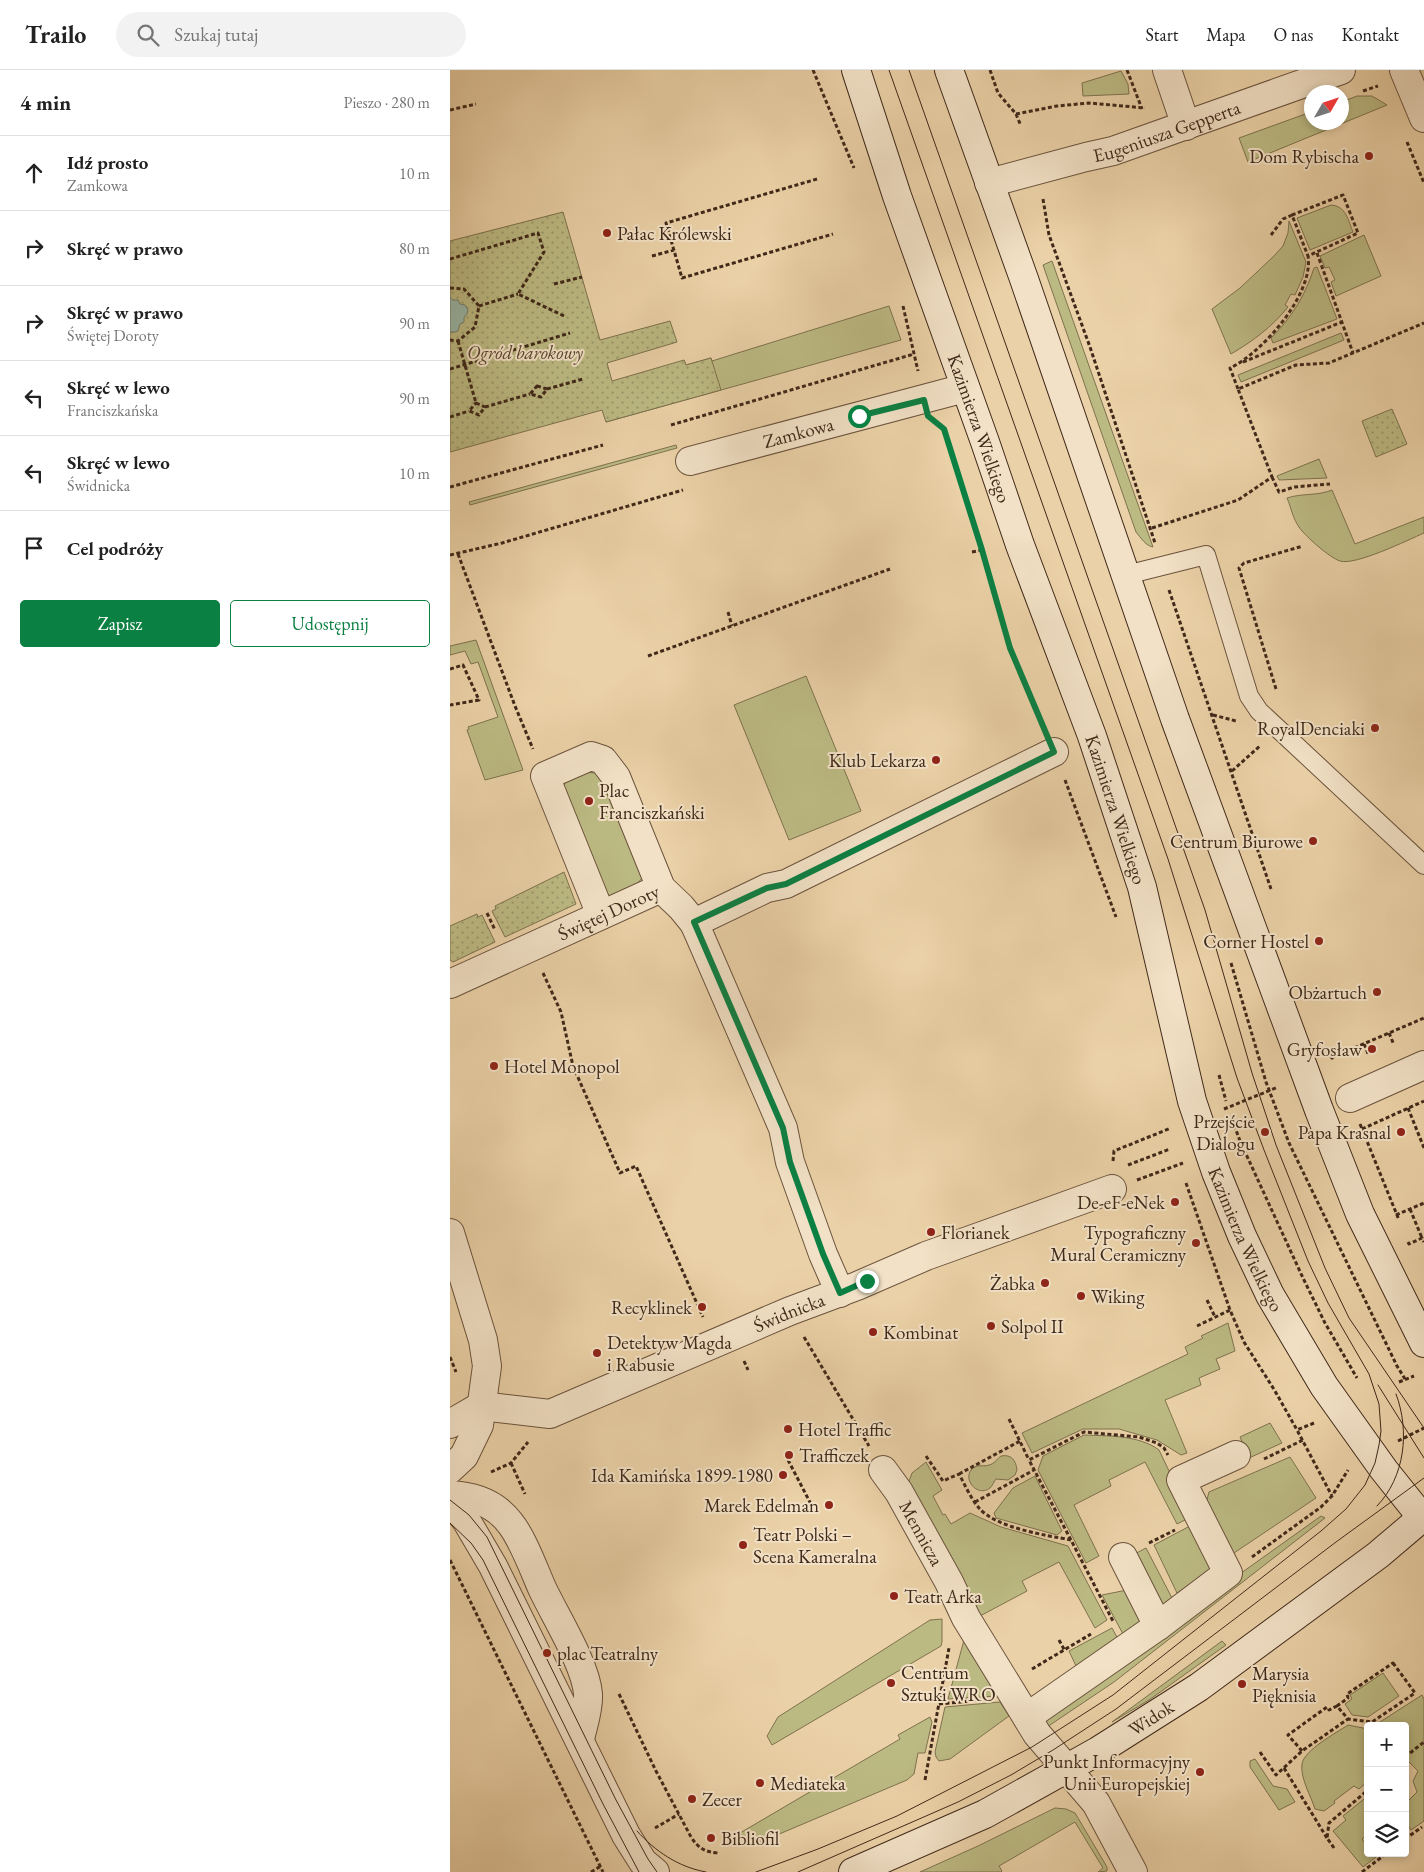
<!DOCTYPE html>
<html lang="pl">
<head>
<meta charset="utf-8">
<style>
	:root { --surface:#fff; --page:#f2f2f2; --text:#222; --muted:#767676; --line:#e0e0e0; --accent:#0b8043 }
	body { margin:0; font-family:"EB Garamond",serif; background:var(--page); color:var(--text) }
	.controls { position:absolute; right:15px; bottom:15px; display:grid; overflow:hidden; border-radius:5px; box-shadow:0 2px 8px #0003 }
	.controls button { width:45px; height:45px; display:grid; place-items:center; padding:0; border:0; border-bottom:1px solid var(--line); background:var(--surface); color:var(--text); font:25px sans-serif }
	.compass { position:absolute; left:854px; top:15px; width:45px; height:45px; border-radius:50%; background:var(--surface); box-shadow:0 2px 8px #0003; rotate:51deg }
	.stop { position:absolute; width:15px; height:15px; margin:-11px; border:4px solid #0b8043; border-radius:50%; background:#fff }
	.stop.end { background:#0b8043; border-color:#fff; box-shadow:0 1px 5px #0008 }
	.list { margin:0; padding:0; list-style:none }
	h2 { display:flex; justify-content:space-between; align-items:center; height:65px; margin:0; padding:0 20px; font-size:21px }
	h2 small { font-size:16px; font-weight:400; color:var(--muted) }
	.list li { display:grid; grid-template-columns:32px 1fr auto; gap:15px; align-items:center; box-sizing:border-box; height:75px; padding:0 20px; border-top:1px solid var(--line) }
	.list b { display:block; font-size:19px; white-space:nowrap }
	.list p { margin:0; font-size:16px; white-space:nowrap; color:var(--muted) }
	.list em { font-size:16px; font-style:normal; color:var(--muted) }
	.actions { display:flex; gap:10px; padding:15px 20px }
	.actions a { flex:1; padding:11px 0; border:1px solid var(--accent); border-radius:5px; text-align:center; font-size:18px; color:var(--accent) }
	.actions .main { background:var(--accent); color:#fff }
	.icon { flex:none; width:28px; height:28px; fill:none; stroke:currentColor; stroke-width:2; stroke-linecap:round; stroke-linejoin:round }
	.map { position:relative; flex:none; width:974px; height:1802px; overflow:hidden }
	header { display:flex; align-items:center; gap:30px; box-sizing:border-box; height:70px; padding:0 25px; background:var(--surface); border-bottom:1px solid var(--line) }
	header strong { font-size:24px }
	nav { display:flex; gap:28px; margin-inline-start:auto; font-size:18px }
	.search { width:350px; height:45px; background:var(--page); display:flex; align-items:center; gap:12px; box-sizing:border-box; padding:0 18px; border-radius:28px; color:var(--muted); font-size:19px }
	main { display:flex }
	aside { flex:1; background:var(--surface) }
	.map>svg:first-child { display:block }
	.grass { fill:#bcba83; stroke:#7e724e }
	.park { fill:url(#park-dots); stroke:#7e724e }
	.water { fill:#98b7a8; stroke:#757e6f }
	.lines { fill:none; stroke-linecap:round; stroke-linejoin:round }
	.lane-casing { stroke:#6b533d; stroke-width:20 }
	.street-casing { stroke:#6b533d; stroke-width:30 }
	.secondary-casing { stroke:#40291a; stroke-width:30 }
	.path { stroke:#40291a; stroke-width:3; stroke-dasharray:4 2.5; stroke-linecap:butt }
	.lane { stroke:#f2e1c6; stroke-width:18 }
	.street { stroke:#f2e1c6; stroke-width:28 }
	.secondary { stroke:#f2e1c6; stroke-width:28 }
	.tram { stroke:#40291a; stroke-width:1 }
	.route { stroke:#0b8043; stroke-width:6 }
	.poi-dot { fill:#8f2418; stroke:#f2e1c6; stroke-width:2 }
	.labels { text-anchor:middle; dominant-baseline:central; stroke-width:4; stroke-linejoin:round; paint-order:stroke }
	.street-label { font-size:19px; fill:#40291a; stroke:#f2e1c6 }
	.poi-label { font-size:19px; fill:#40291a; stroke:#f2e1c6; text-anchor:start }
	.park-label { font-size:19px; font-style:italic; fill:#59462f; stroke:#f2e1c6 }
</style>
</head>
<body>
<header>
<strong>Trailo</strong>
<div class="search"><svg class="icon" aria-label="search" viewBox="0 0 24 24"><circle cx="10" cy="10" r="6"/><path d="M15 15l6 6"/></svg>Szukaj tutaj</div>
<nav><a>Start</a><a>Mapa</a><a>O nas</a><a>Kontakt</a></nav>
</header>
<main>
<aside>
<h2>4 min<small>Pieszo · 280 m</small></h2>
<ul class="list">
<li><svg class="icon" aria-label="ahead" viewBox="0 0 24 24"><path d="M12 20V5M6 11l6-6 6 6"/></svg><div><b>Idź prosto</b><p>Zamkowa</p></div><em>10 m</em></li>
<li><svg class="icon" aria-label="right" viewBox="0 0 24 24"><path d="M7 20v-9h11M14 6l5 5-5 5"/></svg><div><b>Skręć w prawo</b></div><em>80 m</em></li>
<li><svg class="icon" aria-label="right" viewBox="0 0 24 24"><path d="M7 20v-9h11M14 6l5 5-5 5"/></svg><div><b>Skręć w prawo</b><p>Świętej Doroty</p></div><em>90 m</em></li>
<li><svg class="icon" aria-label="left" viewBox="0 0 24 24"><path d="M17 20v-9H6M10 6l-5 5 5 5"/></svg><div><b>Skręć w lewo</b><p>Franciszkańska</p></div><em>90 m</em></li>
<li><svg class="icon" aria-label="left" viewBox="0 0 24 24"><path d="M17 20v-9H6M10 6l-5 5 5 5"/></svg><div><b>Skręć w lewo</b><p>Świdnicka</p></div><em>10 m</em></li>
<li><svg class="icon" aria-label="arrive" viewBox="0 0 24 24"><path d="M6 21V4h12l-3 4 3 4H6"/></svg><div><b>Cel podróży</b></div></li>
</ul>
<div class="actions"><a class="main">Zapisz</a><a>Udostępnij</a></div>
</aside>
<div class="map">
<svg width="974" height="1802" viewBox="0 0 974 1802">
	<defs>
		<pattern id="park-dots" width="8" height="8" patternUnits="userSpaceOnUse" patternTransform="scale(1.25)"><rect width="8" height="8" fill="#bcba83"/><path d="M2 2h.1M6 6h.1" fill="none" stroke="#9a976a" stroke-width="1.8" stroke-linecap="round"/></pattern>
	</defs>
	<rect width="100%" height="100%" fill="#ebd1a7"/>
	<filter id="stains"><feTurbulence type="fractalNoise" baseFrequency=".004" numOctaves="4"/><feColorMatrix values="0 0 0 0 .2 0 0 0 0 .09 0 0 0 0 .02 0 0 0 .5 -.17"/></filter>
	<radialGradient id="worn" r=".72"><stop offset=".6" stop-color="#630" stop-opacity="0"/><stop offset="1" stop-color="#630" stop-opacity=".3"/></radialGradient>
	<!-- grass -->
	<path class="grass" d="M671,1L678,14L679,24L633,26L632,13Z
		M907,26H922L937,35L798,92L789,68L861,42L862,52H892V32Z
		M881,135C896,136 898,150 903,162L860,180L847,148Z
		M839,151L856,192L853,207L845,225L841,224L835,235L838,237C822,257 803,271 781,284L762,239L790,218L824,186L833,176L838,163Z
		M914,165L931,206L886,226L881,212L885,210L879,197L875,198L870,186Z
		M602,191L703,477C696,476 691,468 686,462L593,195Z
		M867,197L887,249L823,273L821,268C842,247 855,226 864,198Z
		M439,236L451,270L156,352L234,290L236,295L261,288L262,291Z
		M891,263L894,270L791,312L788,305Z
		M226,375L227,378L20,435L19,432Z
		M869,389L877,408L829,410L827,406Z
		M882,420L905,474L974,447V463C958,470 905,496 890,491C880,488 855,466 849,457C843,449 841,437 837,428C852,423 868,426 882,420Z
		M26,570L73,700L35,710L17,660L19,659L18,657L48,647L28,592L21,594L15,581L0,585V576Z
		M356,606L411,741L339,770L284,635Z
		M135,702L145,703L153,708L192,808L187,814L154,830L113,716L118,709Z
		M778,1253L785,1281L766,1289L770,1299L749,1308L751,1315L715,1330L737,1383L731,1385L707,1370L669,1359H633L582,1383L572,1363L738,1284L735,1277L753,1268L751,1266Z
		M820,1353L832,1373L799,1388L790,1367Z
		M634,1365C658,1366 689,1365 709,1380L739,1443L737,1449L727,1454L695,1392L659,1410L661,1416L624,1435L649,1486L636,1493L588,1400L593,1386Z
		M551,1386C561,1384 566,1390 567,1400L565,1405L558,1410L546,1409C544,1411 543,1415 540,1418C527,1428 511,1408 523,1398C528,1394 534,1397 539,1395C544,1394 547,1389 551,1386Z
		M840,1387L866,1428L778,1487L754,1441L759,1422Z
		M476,1392L492,1420L483,1426L493,1445L495,1444L501,1454L520,1443L551,1457L618,1476L657,1550L645,1558L609,1492L572,1511L577,1521L530,1546L523,1531L499,1490L458,1414L462,1403Z
		M585,1406L612,1461L607,1465L546,1448L544,1443L563,1418Z
		M871,1446L875,1448L664,1612L597,1657L595,1654L597,1648L787,1506Z
		M740,1456L766,1497L727,1523L704,1475Z
		M696,1478L722,1528L706,1539L681,1486Z
		M677,1520L693,1549L673,1564L652,1525Z
		M492,1549V1572L491,1576L322,1675L317,1666L328,1647L480,1550Z
		M662,1558L668,1569L626,1596L619,1581Z
		M514,1570L547,1626L498,1629Z
		M772,1571L776,1575L699,1630L662,1652Z
		M933,1603L949,1626L918,1647L902,1645L895,1634L902,1629L900,1625Z
		M972,1625L974,1629V1751L961,1760L955,1752V1734L967,1722L963,1711L968,1701L955,1688V1656H929L930,1652Z
		M550,1632L559,1646L500,1689L489,1691L486,1687L485,1682L495,1637Z
		M480,1647L482,1652L475,1683H468L464,1704L457,1710L308,1773L294,1770L290,1763L450,1669L448,1665Z
		M898,1655L918,1659V1711L909,1719L904,1716L884,1731L885,1733L874,1741L865,1739C861,1726 850,1708 852,1694C854,1680 886,1663 898,1655Z
		M805,1689L823,1716L837,1719L845,1732L829,1740L800,1697V1691Z
		M914,1729H918V1764L912,1769L918,1777V1783H923L926,1787L913,1797L883,1761L896,1750L893,1746Z
		M605,1738L616,1739L625,1743L657,1797V1801L648,1802L653,1798L625,1752L549,1796L552,1801L551,1802H470L528,1776Z"/>
	<!-- park -->
	<path class="park" d="M113,142L150,270L220,251L227,272L157,293L162,311L234,290L236,295L261,288L271,320L156,352L152,340L0,382V171Z
		M942,339L957,374L926,387L912,351Z
		M114,802L126,834L55,867L42,841L46,839L45,836Z
		M27,844L28,847L32,845L45,872L3,892L0,890V856Z"/>
	<!-- water -->
	<path class="water" d="M0,227L3,230H8L10,234L15,235L18,240L17,244L14,247V252L10,254L8,261L5,262H0Z"/>
	<g class="lines">
		<!-- lane casing -->
		<g class="lane-casing">
			<path id="lane" d="M676,505L756,485L799,626L809,641L974,795"/>
		</g>
		<!-- street casing -->
		<g class="street-casing">
			<g id="street">
				<path d="M717,0L736,56"/>
				<path d="M954,0L974,48"/>
				<path id="s1" d="M539,113L636,87L663,81L891,0"/>
				<path id="s2" d="M240,391L515,318"/>
				<path d="M151,845L95,706L141,686L153,690L166,707L211,818L231,837L244,853L249,864L333,1058L340,1092L373,1184L390,1223"/>
				<path d="M244,853L317,818L336,814L604,682"/>
				<path id="s3" d="M0,914L211,818"/>
				<path d="M900,1028L974,995"/>
				<path d="M0,1163L33,1270L37,1296L29,1355L14,1386L0,1399"/>
				<path id="s4" d="M0,1354L31,1336L100,1344L340,1241L407,1216L476,1186L662,1119"/>
				<path id="s5" d="M433,1400L449,1422L499,1512L516,1548L573,1641L587,1664L646,1733L683,1802"/>
				<path d="M0,1425C24,1426 45,1433 60,1453C73,1469 84,1500 92,1518C105,1546 136,1595 138,1624C139,1639 133,1655 130,1669"/>
				<path d="M0,1431L16,1450L43,1496L176,1765L193,1792L205,1802"/>
				<path d="M673,1487L708,1556"/>
				<path d="M577,1647L708,1556L778,1503L731,1410L786,1385"/>
			</g>
		</g>
		<!-- secondary casing -->
		<g class="secondary-casing">
			<g id="secondary">
				<path id="s6" d="M406,0L447,126L535,372L570,475L642,666L692,817L742,1031L766,1102L792,1166L820,1225L874,1316L934,1400L974,1450"/>
				<path d="M499,0L574,209L725,649L869,1040L910,1144L974,1273"/>
				<path id="s7" d="M403,1802L535,1744L648,1681L749,1617L928,1485L974,1446"/>
			</g>
		</g>
		<!-- path -->
		<path class="path" d="M363,0L404,98
			M540,0L548,23L566,44L571,56
			M677,0L692,39
			M913,21L928,16
			M0,40L26,34
			M566,44L607,36L639,33L695,38
			M957,72L974,113
			M367,109L216,153L232,208L383,164
			M593,129L599,165L640,277L705,473
			M821,165L833,149L842,145
			M867,183L903,283
			M202,186L224,180
			M0,189L88,163L94,182L68,224L114,246
			M104,214L132,207
			M0,218L14,219L29,236L25,257L8,271L0,270
			M29,236L68,224
			M453,236L468,301
			M8,271L26,333
			M793,292L892,252
			M0,299L120,263
			M87,316L97,319L91,327L80,324Z
			M97,319L133,309
			M788,319L780,298C812,283 864,224 858,186L908,163L893,125L842,145L858,186
			M26,333L35,337L29,345L19,341Z
			M35,337L80,324
			M0,347L19,341
			M221,355L464,284
			M489,356L494,359L532,480L559,578L593,655
			M822,407L829,422L844,417L880,414
			M0,417L153,375
			M702,458L788,430L822,407L788,319L846,295L879,293L974,253
			M522,482L532,480
			M8,484L65,636L83,679
			M0,485L52,473L233,420
			M719,520L821,819
			M278,542L282,556
			M198,586L440,499
			M0,599L13,595L29,630L0,635
			M826,619L789,498L794,493L853,476
			M763,645L786,651
			M782,701L811,675
			M615,710L666,847
			M37,843L45,860
			M781,893L816,1012L839,1073L947,1296L955,1309
			M93,903L111,942L123,996L170,1103L186,1096L253,1247
			M939,963L944,975
			M914,974L919,986
			M881,989L883,987L974,948
			M769,1005L776,1031
			M958,1038L974,1078
			M774,1039L828,1017
			M782,1049L790,1071L853,1208L875,1253L907,1308
			M910,1054L949,1150
			M912,1059L974,1031
			M663,1091L664,1081L721,1058
			M678,1095L720,1079
			M687,1110L733,1093
			M736,1113L780,1240L794,1272L825,1321L847,1360
			M960,1139L972,1168L973,1167
			M946,1145L974,1133
			M958,1172L959,1174L972,1168L974,1172
			M757,1230L765,1247
			M747,1256L780,1240
			M354,1267L419,1376
			M0,1287L6,1302
			M294,1291L298,1300
			M949,1312L964,1306
			M559,1349L579,1390
			M864,1353L847,1360L882,1426
			M948,1371L974,1358
			M476,1386L493,1411L509,1404C515,1415 521,1429 529,1438C546,1458 595,1465 621,1470L664,1553
			M814,1389L853,1370
			M338,1390L363,1438
			M61,1393L75,1424
			M41,1402L61,1393L78,1372
			M509,1404L570,1371
			M525,1432L584,1400
			M621,1470L579,1390L634,1362L689,1367L707,1373L714,1378L718,1385
			M699,1473L725,1460
			M802,1487L871,1437L882,1426L898,1400
			M0,1490L153,1802
			M609,1570L615,1581
			M943,1593L965,1623L922,1652L898,1649L887,1636L898,1628L897,1624Z
			M582,1599L641,1564
			M169,1624L206,1701L241,1767C249,1779 255,1782 269,1783
			M489,1634L532,1630
			M852,1681L838,1665L877,1637L879,1640L887,1636
			M810,1682L826,1705L852,1681L898,1649
			M955,1687L974,1672
			M834,1698L877,1768
			M475,1710L499,1578
			M205,1758L229,1744
			M955,1769L972,1757
			M884,1778L877,1768L879,1753L918,1720
			M141,1802L151,1796
			M912,1802L937,1783"/>
		<!-- lane -->
		<use href="#lane" class="lane"/>
		<!-- street -->
		<use href="#street" class="street"/>
		<!-- secondary -->
		<use href="#secondary" class="secondary"/>
		<!-- tram -->
		<path class="tram" d="M459,0L755,840L802,1003L826,1075L875,1198L899,1248L974,1358
			M928,1315L974,1388
			M0,1430L19,1445L37,1467L166,1730L198,1789L207,1802
			M927,1436C955,1407 960,1361 946,1324
			M0,1453L21,1473L33,1490L153,1734L189,1802
			M187,1761C205,1781 228,1797 256,1802
			M306,1802L368,1779L447,1746L582,1677L663,1625L871,1461L896,1439L915,1415L925,1393L929,1375L931,1361L929,1334L919,1304L878,1233L858,1191L814,1080L787,1008L718,789L439,0
			M348,1802L508,1732L561,1705L603,1680L666,1639L886,1472L974,1408"/>
	</g>
	<g class="lines">
		<!-- route -->
		<path class="route" d="M409,346L474,330L478,346L494,359L532,480L560,578L604,682L336,814L317,818L244,852L333,1058L340,1092L373,1184L390,1223L417,1211"/>
	</g>
	<!-- markers -->
	<g class="poi-dot">
		<circle cx="919" cy="86" r="5"/>
		<circle cx="157" cy="163" r="5"/>
		<circle cx="925" cy="658" r="5"/>
		<circle cx="486" cy="690" r="5"/>
		<circle cx="139" cy="731" r="5"/>
		<circle cx="863" cy="771" r="5"/>
		<circle cx="869" cy="871" r="5"/>
		<circle cx="927" cy="922" r="5"/>
		<circle cx="922" cy="979" r="5"/>
		<circle cx="44" cy="996" r="5"/>
		<circle cx="815" cy="1062" r="5"/>
		<circle cx="951" cy="1062" r="5"/>
		<circle cx="725" cy="1132" r="5"/>
		<circle cx="481" cy="1162" r="5"/>
		<circle cx="746" cy="1173" r="5"/>
		<circle cx="595" cy="1213" r="5"/>
		<circle cx="631" cy="1226" r="5"/>
		<circle cx="252" cy="1237" r="5"/>
		<circle cx="541" cy="1256" r="5"/>
		<circle cx="423" cy="1262" r="5"/>
		<circle cx="147" cy="1283" r="5"/>
		<circle cx="338" cy="1359" r="5"/>
		<circle cx="339" cy="1385" r="5"/>
		<circle cx="333" cy="1405" r="5"/>
		<circle cx="379" cy="1435" r="5"/>
		<circle cx="293" cy="1475" r="5"/>
		<circle cx="444" cy="1526" r="5"/>
		<circle cx="97" cy="1583" r="5"/>
		<circle cx="441" cy="1613" r="5"/>
		<circle cx="792" cy="1614" r="5"/>
		<circle cx="750" cy="1702" r="5"/>
		<circle cx="310" cy="1713" r="5"/>
		<circle cx="242" cy="1729" r="5"/>
		<circle cx="261" cy="1768" r="5"/>
	</g>
	<g class="labels">
		<!-- street labels -->
		<g class="street-label">
			<text stroke="none"><textPath href="#s1" startOffset="185">Eugeniusza Gepperta</textPath></text>
			<text stroke="none"><textPath href="#s6" startOffset="379">Kazimierza Wielkiego</textPath></text>
			<text stroke="none"><textPath href="#s2" startOffset="112">Zamkowa</textPath></text>
			<text stroke="none"><textPath href="#s6" startOffset="784">Kazimierza Wielkiego</textPath></text>
			<text stroke="none"><textPath href="#s3" startOffset="174">Świętej Doroty</textPath></text>
			<text stroke="none"><textPath href="#s6" startOffset="1234">Kazimierza Wielkiego</textPath></text>
			<text stroke="none"><textPath href="#s4" startOffset="365">Świdnicka</textPath></text>
			<text stroke="none"><textPath href="#s5" startOffset="74">Mennicza</textPath></text>
			<text stroke="none"><textPath href="#s7" startOffset="336">Widok</textPath></text>
		</g>
		<!-- poi labels -->
		<g class="poi-label">
			<text x="909" y="86" text-anchor="end">Dom Rybischa</text>
			<text x="167" y="163">Pałac Królewski</text>
			<text x="915" y="658" text-anchor="end">RoyalDenciaki</text>
			<text x="476" y="690" text-anchor="end">Klub Lekarza</text>
			<text x="149" y="720">Plac<tspan x="149" dy="22">Franciszkański</tspan></text>
			<text x="853" y="771" text-anchor="end">Centrum Biurowe</text>
			<text x="859" y="871" text-anchor="end">Corner Hostel</text>
			<text x="917" y="922" text-anchor="end">Obżartuch</text>
			<text x="912" y="979" text-anchor="end">Gryfosław</text>
			<text x="54" y="996">Hotel Monopol</text>
			<text x="805" y="1051" text-anchor="end">Przejście<tspan x="805" dy="22">Dialogu</tspan></text>
			<text x="941" y="1062" text-anchor="end">Papa Krasnal</text>
			<text x="715" y="1132" text-anchor="end">De-eF-eNek</text>
			<text x="491" y="1162">Florianek</text>
			<text x="736" y="1162" text-anchor="end">Typograficzny<tspan x="736" dy="22">Mural Ceramiczny</tspan></text>
			<text x="585" y="1213" text-anchor="end">Żabka</text>
			<text x="641" y="1226">Wiking</text>
			<text x="242" y="1237" text-anchor="end">Recyklinek</text>
			<text x="551" y="1256">Solpol II</text>
			<text x="433" y="1262">Kombinat</text>
			<text x="157" y="1272">Detektyw Magda<tspan x="157" dy="22">i Rabusie</tspan></text>
			<text x="348" y="1359">Hotel Traffic</text>
			<text x="349" y="1385">Trafficzek</text>
			<text x="323" y="1405" text-anchor="end">Ida Kamińska 1899-1980</text>
			<text x="369" y="1435" text-anchor="end">Marek Edelman</text>
			<text x="303" y="1464">Teatr Polski –<tspan x="303" dy="22">Scena Kameralna</tspan></text>
			<text x="454" y="1526">Teatr Arka</text>
			<text x="107" y="1583">plac Teatralny</text>
			<text x="451" y="1602">Centrum<tspan x="451" dy="22">Sztuki WRO</tspan></text>
			<text x="802" y="1603">Marysia<tspan x="802" dy="22">Pięknisia</tspan></text>
			<text x="740" y="1691" text-anchor="end">Punkt Informacyjny<tspan x="740" dy="22">Unii Europejskiej</tspan></text>
			<text x="320" y="1713">Mediateka</text>
			<text x="252" y="1729">Zecer</text>
			<text x="271" y="1768">Bibliofil</text>
		</g>
		<!-- park labels -->
		<g class="park-label">
			<text x="75" y="282">Ogród barokowy</text>
		</g>
	</g>
	<rect width="100%" height="100%" filter="url(#stains)"/>
	<rect width="100%" height="100%" fill="url(#worn)"/>
</svg>
<div class="controls">
<button>+</button>
<button>−</button>
<button><svg class="icon" aria-label="layers" viewBox="0 0 24 24"><path d="M12 4l9 5-9 5-9-5zM3 14l9 5 9-5"/></svg></button>
</div>
<svg class="compass" viewBox="-18 -18 36 36"><path d="M0-13l5 13h-10z" fill="#e53935"/><path d="M0 13l5-13h-10z" fill="#767676"/></svg>
<div class="stop" style="left:409px;top:346px"></div>
<div class="stop end" style="left:417px;top:1211px"></div>
</div>
</main>
</body>
</html>
